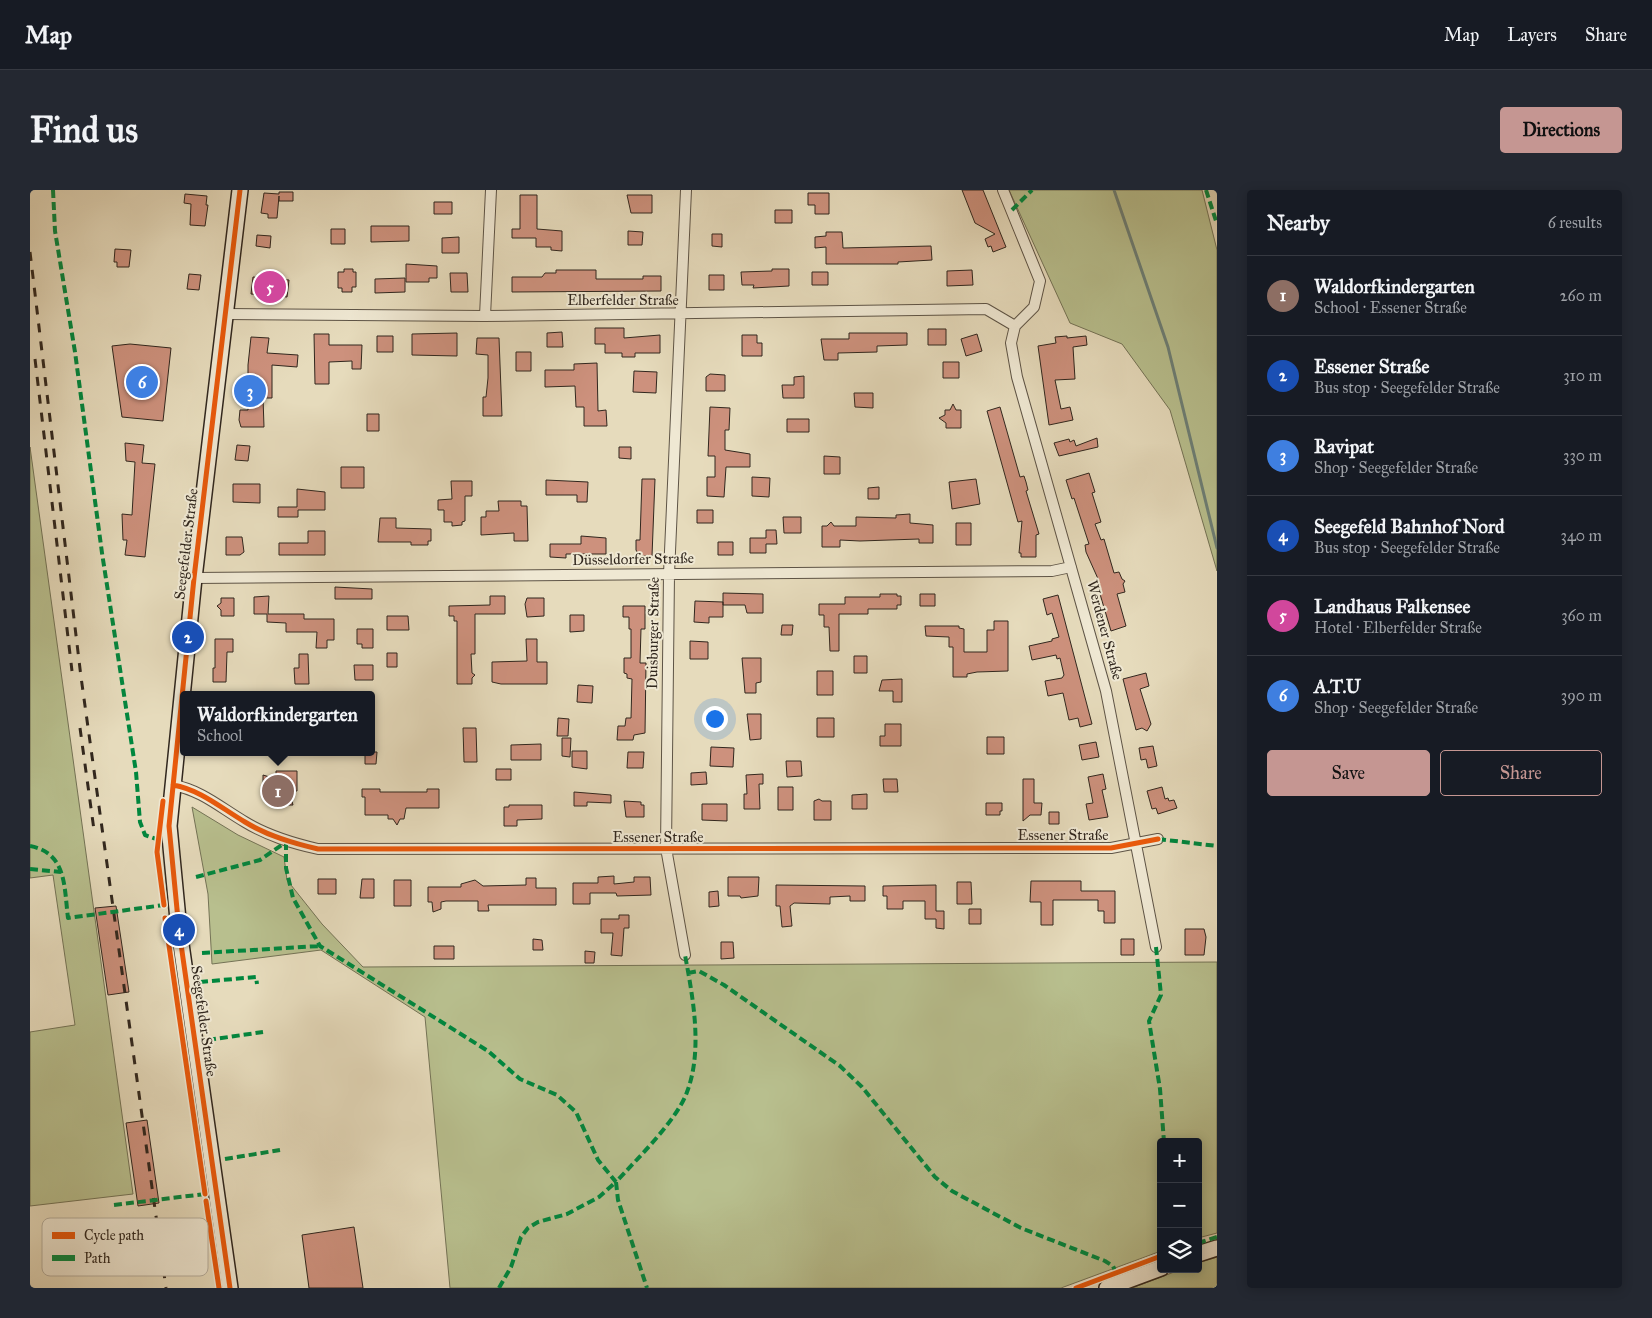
<!DOCTYPE html>
<html lang="en">
<head>
<meta charset="utf-8">
<style>
	:root { --surface:#171b24; --page:#242831; --text:#f1f3f6; --muted:#9ea1a6; --line:#363941; --accent:#c59692 }
	body { margin:0; font-family:"IM FELL Great Primer",serif; background:var(--page); color:var(--text) }
	.controls { position:absolute; right:15px; bottom:15px; display:grid; overflow:hidden; border-radius:5px; box-shadow:0 2px 12px #0003 }
	.controls button { width:45px; height:45px; display:grid; place-items:center; padding:0; border:0; border-bottom:1px solid var(--line); background:var(--surface); color:var(--text); font:25px sans-serif }
	.you { position:absolute; left:684px; top:528px; width:18px; height:18px; margin:-12px; border:4px solid #fff; border-radius:50%; background:#1a73e8; box-shadow:0 0 0 8px #1a73e833 }
	.badge { display:grid; place-items:center; width:32px; height:32px; border-radius:50%; background:var(--accent); color:#fff; font-size:16px; font-weight:700 }
	.pin { position:absolute; translate:-50% -50%; border:2px solid #fff; box-shadow:0 1px 5px #0006 }
	.popup { position:absolute; left:150px; top:501px; width:195px; height:65px; box-sizing:border-box; display:grid; place-content:center; border-radius:5px; background:var(--surface); filter:drop-shadow(0 1px 4px #0005); font-size:16px; white-space:nowrap; color:var(--muted) }
	.popup b { font-size:19px; color:var(--text) }
	.popup::after { content:''; position:absolute; left:50%; top:100%; margin-left:-10px; border:10px solid transparent; border-top-color:var(--surface) }
	.list { margin:0; padding:0; list-style:none }
	h2 { display:flex; justify-content:space-between; align-items:center; height:65px; margin:0; padding:0 20px; font-size:21px }
	h2 small { font-size:16px; font-weight:400; color:var(--muted) }
	.list li { display:grid; grid-template-columns:32px 1fr auto; gap:15px; align-items:center; box-sizing:border-box; height:80px; padding:0 20px; border-top:1px solid var(--line) }
	.list b { display:block; font-size:19px; white-space:nowrap }
	.list p { margin:0; font-size:16px; white-space:nowrap; color:var(--muted) }
	.list em { font-size:16px; font-style:normal; color:var(--muted) }
	.actions { display:flex; gap:10px; padding:15px 20px }
	.actions a { flex:1; padding:11px 0; border:1px solid var(--accent); border-radius:5px; text-align:center; font-size:18px; color:var(--accent) }
	.actions .main { background:var(--accent); color:#111 }
	.icon { flex:none; width:28px; height:28px; fill:none; stroke:currentColor; stroke-width:2; stroke-linecap:round; stroke-linejoin:round }
	.map { position:relative; flex:none; width:1187px; height:1098px; overflow:hidden; border-radius:5px }
	header { display:flex; align-items:center; gap:30px; box-sizing:border-box; height:70px; padding:0 25px; background:var(--surface); border-bottom:1px solid var(--line) }
	header strong { font-size:24px }
	nav { display:flex; gap:28px; margin-inline-start:auto; font-size:18px }
	.intro { display:flex; align-items:center; justify-content:space-between; box-sizing:border-box; height:120px; padding:0 30px }
	h1 { margin:0; font-size:35px }
	.button { padding:12px 22px; border-radius:5px; background:var(--accent); color:#111; font-size:18px; font-weight:700 }
	main { display:flex; gap:30px; padding:0 30px }
	aside { flex:1; background:var(--surface); border-radius:5px; box-shadow:0 2px 12px #0003 }
	.map>svg:first-child { display:block }
	.green { fill:#b8bf8e; stroke:#747356 }
	.lines { fill:none; stroke-linecap:round; stroke-linejoin:round }
	.stream { stroke:#6e8077; stroke-width:3 }
	.building { fill:#cd917d; stroke:#31271e }
	.street-casing { stroke:#5e5446; stroke-width:12 }
	.secondary-casing { stroke:#31271e; stroke-width:18 }
	.street { stroke:#efe8d3; stroke-width:10 }
	.secondary { stroke:#efe8d3; stroke-width:15 }
	.rail { stroke:#31271e; stroke-width:3; stroke-dasharray:9 9; stroke-linecap:butt }
	.quiet { stroke:#00873e; stroke-width:4; stroke-dasharray:8 4; stroke-linecap:butt }
	.cycleway-casing { stroke:#efe8d3; stroke-width:8 }
	.cycleway { stroke:#e8590c; stroke-width:5 }
	.labels { text-anchor:middle; dominant-baseline:central; stroke-width:4; stroke-linejoin:round; paint-order:stroke }
	.street-label { font-size:15px; fill:#31271e; stroke:#efe8d3 }
	.key { fill:#efe8d3; stroke:#b6ae9d; stroke-width:1 }
	.key-label { font-size:14px; fill:#31271e }
</style>
</head>
<body>
<header>
<strong>Map</strong>
<nav><a>Map</a><a>Layers</a><a>Share</a></nav>
</header>
<div class="intro"><h1>Find us</h1><a class="button">Directions</a></div>
<main>
<div class="map">
<svg width="1187" height="1098" viewBox="0 0 1187 1098">
	<rect width="100%" height="100%" fill="#e6dbbc"/>
	<filter id="stains"><feTurbulence type="fractalNoise" baseFrequency=".004" numOctaves="4"/><feColorMatrix values="0 0 0 0 .2 0 0 0 0 .09 0 0 0 0 .02 0 0 0 .5 -.17"/></filter>
	<radialGradient id="worn" r=".72"><stop offset=".6" stop-color="#630" stop-opacity="0"/><stop offset="1" stop-color="#630" stop-opacity=".3"/></radialGradient>
	<!-- green -->
	<path class="green" d="M979,0H1172L1187,60V381L1140,220L1092,154L1040,133Z
		M0,257L103,1004L0,1016V842L45,835L23,685L0,688Z
		M162,617L208,645L254,667L257,690L292,734L333,777L1187,772V1043L1168,1048V952H1131V1061L1031,1098H420L395,827L291,760L182,774L178,704Z
		M1187,1067V1098H1102L1152,1079H1168V1073Z"/>
	<g class="lines">
		<!-- stream -->
		<path class="stream" d="M1084,0L1138,157L1187,358"/>
	</g>
	<!-- building -->
	<path class="building" d="M932,0H953L976,57L963,62L961,56L958,57L955,49L965,44L945,33Z
		M249,2H263V11H249V6L247,28H238V24L231,23L234,3L249,4Z
		M778,3H799V24H785V15H778Z
		M155,4L177,6L176,15H178L175,36L160,35L161,14L154,13Z
		M490,5H507V39L532,41V61L521,60V57H506V48H482V39H490Z
		M597,5H622V23H601Z
		M404,12H422V24H404Z
		M745,20H762V33H745Z
		M341,36H379V51L341,52Z
		M301,39H315V54H301Z
		M598,41L613,42L612,55H598Z
		M796,42H812L813,58L901,56L902,70L868,72V74H796V57L785,58V47L796,46Z
		M682,44H692V57L682,56Z
		M227,45L241,46L240,58L226,56Z
		M429,47V63H412V48Z
		M85,59L101,60L99,77H87V72H84Z
		M376,74L407,76V88H399V92H376Z
		M314,79H323V82H326V97H322V102H312V98H308V82H314Z
		M742,79H759V96L723,98L724,95H712L711,82L742,81Z
		M526,80H566V89H613V86H631V101L482,102V87H512L515,83H526Z
		M942,80L943,95L917,96V81Z
		M782,82H798V95H782Z
		M420,83H437L438,102H421Z
		M159,84L171,85L169,100L157,99Z
		M679,85H694V100H679Z
		M223,87L259,90L257,107L221,104Z
		M375,88V102L345,103V89Z
		M565,138H594V148L630,145V163H605V167H592V163H575V154H565Z
		M898,139H916V155H898Z
		M532,142L533,157H517V143Z
		M427,143V166L382,165V144Z
		M819,143H877V155L847,156V162L808,163V170H794L791,149H819Z
		M284,144H299V155H332L331,179H322V171L299,172V194H285Z
		M947,144L952,161L936,166L931,149Z
		M712,145H727V153H732V166H712Z
		M347,146H363V162H347Z
		M1037,146V148L1056,146L1057,155L1043,157L1045,189L1025,190L1031,219L1040,217L1043,230L1019,235L1008,156L1026,153L1025,147Z
		M221,147L239,148L237,163L268,165L267,177L242,175V208H233L234,237H211L209,230L210,220H218V175Z
		M447,148H469L472,226H453V207H456L458,188V165L446,164Z
		M100,154L141,158L133,231L92,227L82,156Z
		M486,162H501V181H486Z
		M913,172H929V188H913Z
		M567,173L568,221L576,220L577,236H554V217H546L545,196L515,197V180H544V174Z
		M604,181L627,182L626,203L603,202Z
		M680,184L695,185V201H676V187Z
		M774,186V208H753L752,195H764V187Z
		M824,203H843V218L825,217Z
		M923,214L926,220H931V238H916V233L909,228L915,225V220H920Z
		M680,217L700,218L699,240H695V260L720,264V277H696L694,307L677,306V287H685V266H678Z
		M970,217L990,287L994,286L996,292L998,300L996,301L1009,344L1006,345V367H991V363H989L992,331L988,332L957,221Z
		M337,224H349V241H337Z
		M757,229H779V242H757Z
		M1067,248L1068,257L1029,266L1024,253L1039,249L1040,252L1044,250L1046,256Z
		M95,253L114,255L112,273L125,274L115,367L95,365L97,350H93L92,324L102,325L105,272L96,271Z
		M207,255L220,256L218,271L205,270Z
		M589,257H601V269L589,268Z
		M794,266L810,267V284H794Z
		M311,277H334V298H311Z
		M1059,283L1065,302L1062,303L1071,332L1065,334L1071,350L1074,349L1084,383L1089,382L1092,389L1095,391L1093,394L1095,402L1087,404L1096,436L1081,441L1067,394L1069,391L1056,362L1055,355L1059,354L1044,308L1042,309L1036,290Z
		M722,287L740,288L739,307L722,306Z
		M612,289H625L622,366H609L606,360V350H610Z
		M946,289L950,314L922,319L919,292Z
		M516,290L558,292L557,312H547V305H516Z
		M421,291H442V306H435V331L432,332V335L422,336V332H414V320H408V310L422,309Z
		M203,294H230V313L203,312Z
		M849,297V309H838V298Z
		M267,299L295,302V320H268V327H248V317H267Z
		M468,311H491V316H497L498,351H484V343L451,345V327H456V321H469Z
		M667,320H683V333H667Z
		M880,324V333L903,335V353H889V349L830,351L810,350V357H792V336H797L801,332L804,336H826V327L866,328V325Z
		M753,327H771V343H754Z
		M350,328H366V338L401,339V351H398V355H381V352H348Z
		M926,333H941V355H926Z
		M736,340H746L747,354H736V363H720V348H736Z
		M278,341H295V365H249V353H278Z
		M551,346L576,348V364H536V368L520,367V354H551Z
		M196,347H212L214,362L210,365H196Z
		M688,352H703V365H688Z
		M305,397L342,399V409H305Z
		M693,403L733,404V423H717L715,415H693Z
		M850,404H867V406H871V415H867V419H838V424H809V461H800L799,437H794V425H789V414H815V407H850Z
		M890,404H905V416H890Z
		M1028,405L1062,534L1050,537L1048,528L1039,530L1033,503L1018,506L1015,491L1032,488L1034,485L1030,468L1027,469L1026,465L1002,470L999,456L1022,451V449L1029,447L1022,423L1017,425L1013,409Z
		M239,406L238,424H274V429H304V450H297V458H286L287,442H256V433L237,432V424H224V407Z
		M460,406H475V424H445V464H441L442,483L445,485L442,488V494H427V431H424V426H419V416L460,415Z
		M191,408H204V426H191V420L187,416L191,413Z
		M497,408H514V426L497,427L495,414Z
		M665,411L693,412V427H679V433L664,432Z
		M593,416H615V439H611L610,473H616L615,543L604,545L603,550H587L588,536H595L596,528H601L602,489L597,488V484L594,483V468H601V439H599V427H593Z
		M540,425H554V441L540,442Z
		M357,426H378L379,440H357Z
		M964,431H978V481L947,482L937,484V487H923V457H919V447L896,446L895,436H929V438L934,439V462H957V440H964Z
		M752,435H763L762,445H751Z
		M327,439H343V458H332V454H327Z
		M185,449H203V462H197L196,492H183V478H185Z
		M496,449H507V472H517V494H471L462,492V472L497,471Z
		M660,451L678,452V469H660Z
		M357,463H367V477H357Z
		M269,464H278L279,494H265L264,478H269Z
		M824,466H837V483H824Z
		M712,468H731V492L726,493V503H715Z
		M324,475H343V490H325Z
		M787,481H803V505H787Z
		M1116,483L1119,496L1110,499L1121,534L1117,541L1112,538L1106,540L1093,489Z
		M872,489V512H863V501H849L852,490Z
		M548,495L563,496L562,513L547,512Z
		M717,524H731V549L720,550Z
		M528,528L539,529L538,546H527Z
		M787,528H804V547H787Z
		M855,534H871V556H850V546H855Z
		M433,538H446L447,572H434Z
		M957,547H974V564H957Z
		M532,548H541L540,567L532,566Z
		M1066,552L1069,567L1052,570L1049,555Z
		M511,554V570H481V555Z
		M1123,556L1127,576L1118,578L1116,569L1111,570L1109,558Z
		M681,557L704,558L703,577L680,576Z
		M542,561H557V579L542,577Z
		M335,562H347L346,574H335Z
		M598,562H614L613,578H597Z
		M756,571H771L772,586L757,587Z
		M466,579H481V590H466Z
		M246,581H267V601H259L263,615H250L238,610L233,598V585L246,589Z
		M676,582L677,594L661,595V583Z
		M733,584V594H729L730,619H714V604H717L716,585Z
		M1073,584L1076,599L1072,600L1078,627L1059,630L1056,614L1063,613L1058,587Z
		M853,589H867L868,602H854Z
		M993,589H1004V613H1012L1011,625H1000L993,631Z
		M748,597H763V620H748Z
		M1132,597L1135,609L1138,608L1139,611L1144,610L1147,618L1128,624L1126,618L1122,619L1117,601Z
		M332,599H350V602H397V599H409V618H376L374,629H370L367,635L363,629H358V625H335V607H332Z
		M544,602L581,605V613L557,612V616H544Z
		M837,604V619H822V605Z
		M789,609L792,611H801V630H784V611Z
		M594,611L611,612V615H614V627H596Z
		M956,613H972V621H970V625H956Z
		M672,614H697V631L672,630Z
		M479,615H512V629L487,630V636H474V617H479Z
		M1019,622H1029V634H1019Z
		M584,686V694L604,692V687H620L621,705L587,706L586,703H560V714H543V693H568V687Z
		M698,687H729L728,706L711,708L710,706H698Z
		M496,688H506V698H526V715H458L459,721H448V711H416L411,712V719L403,722L402,712H398V697H431V694L445,690L453,696L496,695Z
		M288,689H306V704H288Z
		M332,689H344V708H330Z
		M364,690H381V716H364Z
		M1001,691H1051V701H1085V733H1074V721H1068V710H1023V735H1011V712H1000Z
		M927,692H941L942,714H927Z
		M746,695L835,696V711H820V706L800,707V714L764,713L760,716L762,736L752,737L750,716H746Z
		M906,695V721H914V739L906,738V729H895V711H873V719H857V706H853V696Z
		M688,701L689,716L679,717V702Z
		M86,716L99,802L78,805L65,718Z
		M939,719H951V734H939Z
		M589,725H599V738H594L592,766L581,765L583,743H571V729H589Z
		M1155,739H1174L1176,747L1174,765H1155Z
		M503,749L512,750L513,760H503Z
		M1091,749H1104V765H1091Z
		M691,752H703L704,768L691,769Z
		M404,756H424V769H404Z
		M555,761L565,762L564,773H555Z
		M117,930L129,1013L108,1016L96,933Z
		M324,1037L333,1098H279L272,1045Z"/>
	<g class="lines">
		<!-- street casing -->
		<g class="street-casing">
			<path id="street" d="M973,0L1010,91L1004,117L985,136
				M196,124L455,126L956,119L985,136
				M455,126L461,0
				M985,136L981,153L987,187L1076,501L1126,757
				M164,388L1022,381L1041,377
				M143,595C171,600 191,618 215,632C238,646 262,653 288,659L1081,658L1128,649
				M655,765L636,658L639,384L656,0"/>
		</g>
		<!-- secondary casing -->
		<g class="secondary-casing">
			<path id="secondary" d="M1168,1064L1187,1058
				M200,1098L149,740L139,636L164,388L210,0
				M1077,1098L1131,1078"/>
		</g>
		<!-- street -->
		<use href="#street" class="street"/>
		<!-- secondary -->
		<use href="#secondary" class="secondary"/>
		<!-- rail -->
		<path class="rail" d="M0,62L51,487L136,1098
			M5,169L42,481
			M50,538L64,640"/>
		<!-- quiet -->
		<path class="quiet" d="M23,0L25,41L45,162L72,363L106,582L110,632L115,645L129,650
			M1176,0L1187,34
			M982,20L1002,0
			M1128,649L1187,656
			M256,652V678L263,708L290,756L458,861L490,889L527,905L546,922L568,970L586,992C607,969 647,930 657,902C673,860 663,808 655,765
			M0,656C37,663 34,697 38,728L134,715V719
			M0,679L31,682
			M166,687L230,670L256,652
			M1126,757L1131,805L1119,831L1130,899L1134,952
			M172,763L290,756
			M658,783L669,781L694,795L810,876L832,897L905,987L922,1001L991,1038L1075,1071L1083,1076L1086,1083
			M170,792L226,787L227,794
			M178,850L233,842
			M195,969L250,960
			M84,1015L175,1004L176,1009
			M1168,1053L1187,1047
			M469,1098L481,1077L491,1047L498,1038L508,1032L537,1024L569,1007L586,992L588,1010L617,1098"/>
		<!-- cycleway casing -->
		<g class="cycleway-casing">
			<path id="cycleway" d="M143,595C171,600 191,618 215,632C238,646 262,653 288,659L1081,658L1128,649
				M133,611L127,662L134,715
				M135,728L175,1004
				M176,1011L189,1098
				M200,1098L149,740L139,636L164,388L210,0
				M1046,1098L1131,1066"/>
		</g>
		<!-- cycleway -->
		<use href="#cycleway" class="cycleway"/>
	</g>
	<g class="labels">
		<!-- street labels -->
		<g class="street-label">
			<text x="593" y="110">Elberfelder Straße</text>
			<text transform="translate(156 354) rotate(-83)">Seegefelder Straße</text>
			<text transform="translate(603 369) rotate(-1)">Düsseldorfer Straße</text>
			<text transform="translate(1075 440) rotate(75)">Werdener Straße</text>
			<text transform="translate(623 443) rotate(-89)">Duisburger Straße</text>
			<text x="1033" y="645">Essener Straße</text>
			<text x="628" y="647">Essener Straße</text>
			<text transform="translate(174 831) rotate(82)">Seegefelder Straße</text>
		</g>
	</g>
	<!-- legend -->
	<rect x="12" y="1028" width="166" height="58" rx="8" class="key"/>
	<rect x="22" y="1042" width="23" height="7" fill="#e8590c"/>
	<rect x="22" y="1065" width="23" height="6" fill="#00873e"/>
	<g class="key-label">
		<text x="54" y="1050">Cycle path</text>
		<text x="54" y="1073">Path</text>
	</g>
	<rect width="100%" height="100%" filter="url(#stains)"/>
	<rect width="100%" height="100%" fill="url(#worn)"/>
</svg>
<div class="controls">
<button>+</button>
<button>−</button>
<button><svg class="icon" aria-label="layers" viewBox="0 0 24 24"><path d="M12 4l9 5-9 5-9-5zM3 14l9 5 9-5"/></svg></button>
</div>
<div class="you"></div>
<div class="pin badge" style="left:248px;top:601px;background:#8d6e63">1</div>
<div class="popup"><b>Waldorfkindergarten</b>School</div>
<div class="pin badge" style="left:158px;top:447px;background:#1a4fb4">2</div>
<div class="pin badge" style="left:220px;top:201px;background:#3f7fe0">3</div>
<div class="pin badge" style="left:149px;top:740px;background:#1a4fb4">4</div>
<div class="pin badge" style="left:240px;top:97px;background:#d1479c">5</div>
<div class="pin badge" style="left:112px;top:192px;background:#3f7fe0">6</div>
</div>
<aside>
<h2>Nearby<small>6 results</small></h2>
<ul class="list">
<li><span class="badge" style="background:#8d6e63">1</span><div><b>Waldorfkindergarten</b><p>School · Essener Straße</p></div><em>260 m</em></li>
<li><span class="badge" style="background:#1a4fb4">2</span><div><b>Essener Straße</b><p>Bus stop · Seegefelder Straße</p></div><em>310 m</em></li>
<li><span class="badge" style="background:#3f7fe0">3</span><div><b>Ravipat</b><p>Shop · Seegefelder Straße</p></div><em>330 m</em></li>
<li><span class="badge" style="background:#1a4fb4">4</span><div><b>Seegefeld Bahnhof Nord</b><p>Bus stop · Seegefelder Straße</p></div><em>340 m</em></li>
<li><span class="badge" style="background:#d1479c">5</span><div><b>Landhaus Falkensee</b><p>Hotel · Elberfelder Straße</p></div><em>360 m</em></li>
<li><span class="badge" style="background:#3f7fe0">6</span><div><b>A.T.U</b><p>Shop · Seegefelder Straße</p></div><em>390 m</em></li>
</ul>
<div class="actions"><a class="main">Save</a><a>Share</a></div>
</aside>
</main>
</body>
</html>
